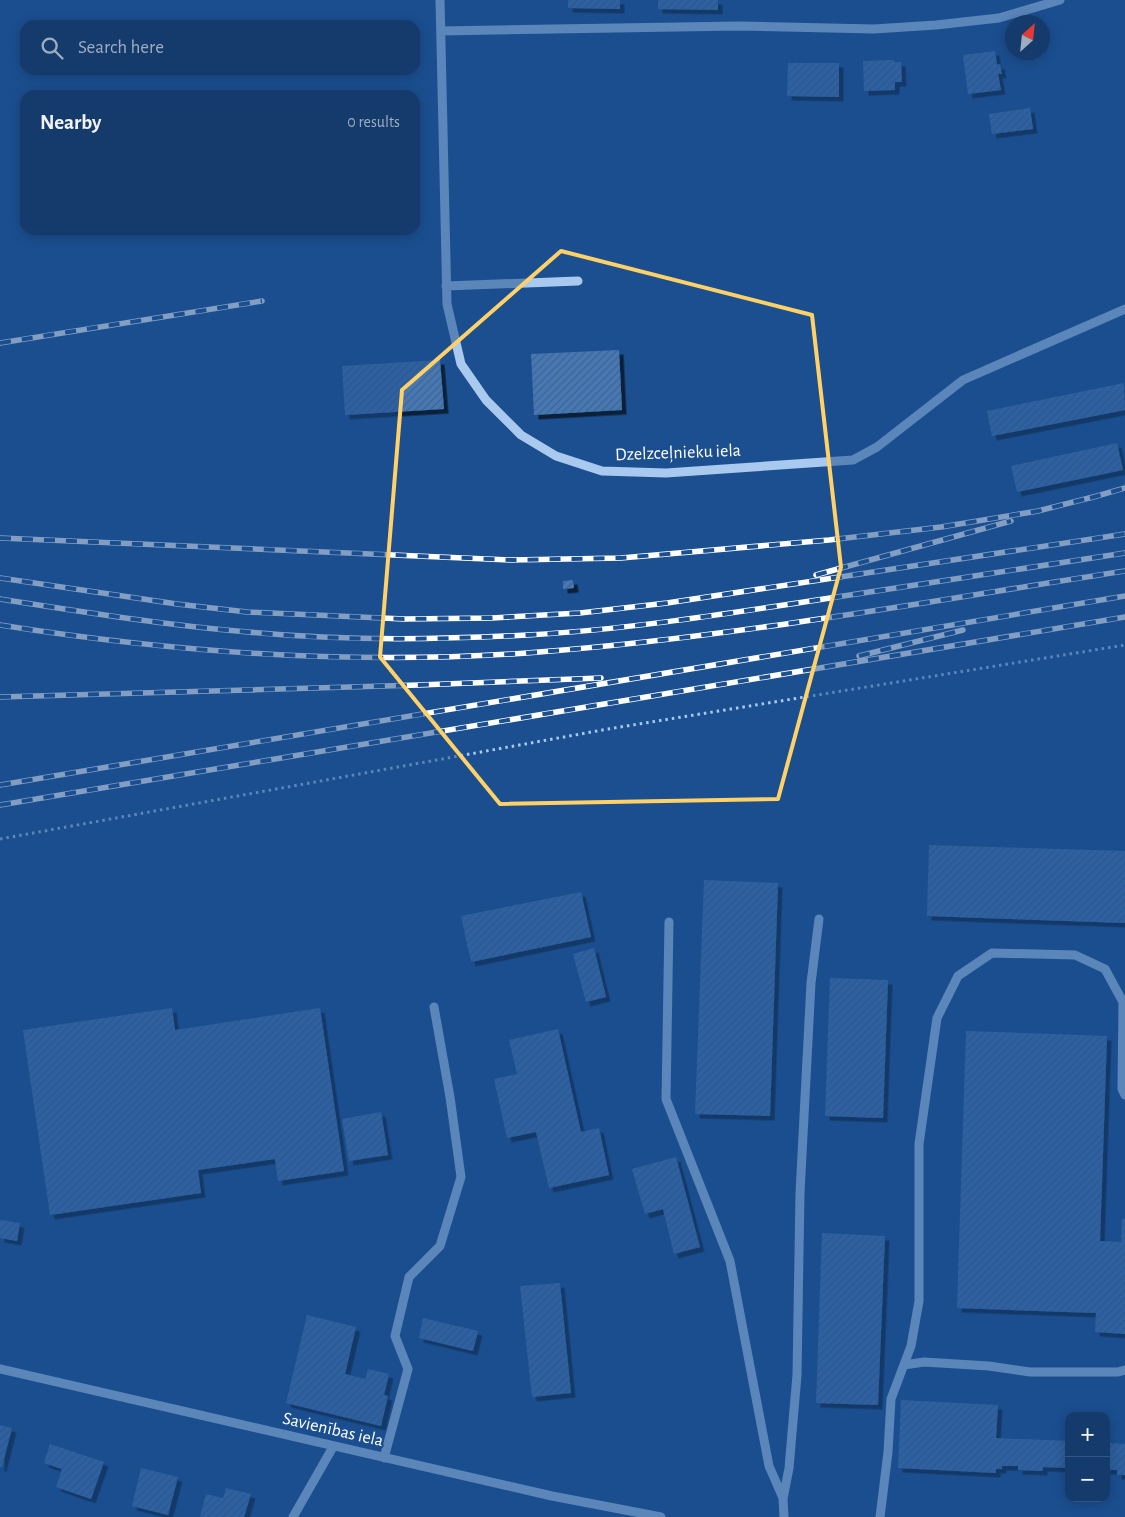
<!DOCTYPE html>
<html lang="en">
<head>
<meta charset="utf-8">
<style>
	:root { --surface:#143b6b; --page:#1d4271; --text:#f1f3f6; --muted:#9dadc1; --line:#33557e }
	body { margin:0; font-family:"Alegreya Sans",sans-serif; background:var(--page); color:var(--text) }
	.controls { position:absolute; right:15px; bottom:15px; display:grid; overflow:hidden; border-radius:10px; box-shadow:0 2px 12px #0003 }
	.controls button { width:45px; height:45px; display:grid; place-items:center; padding:0; border:0; border-bottom:1px solid var(--line); background:var(--surface); color:var(--text); font:25px sans-serif }
	.compass { position:absolute; left:1005px; top:15px; width:45px; height:45px; border-radius:50%; background:var(--surface); box-shadow:0 2px 12px #0003; rotate:27deg }
	.list { margin:0; padding:0; list-style:none }
	h2 { display:flex; justify-content:space-between; align-items:center; height:65px; margin:0; padding:0 20px; font-size:21px }
	h2 small { font-size:16px; font-weight:400; color:var(--muted) }
	.icon { flex:none; width:28px; height:28px; fill:none; stroke:currentColor; stroke-width:2; stroke-linecap:round; stroke-linejoin:round }
	.map { position:relative; flex:none; width:1125px; height:1517px; overflow:hidden }
	.search { position:absolute; background:var(--surface); box-shadow:0 2px 12px #0003; left:20px; top:20px; width:400px; height:55px; display:flex; align-items:center; gap:12px; box-sizing:border-box; padding:0 18px; border-radius:15px; color:var(--muted); font-size:19px }
	.panel { position:absolute; background:var(--surface); box-shadow:0 2px 12px #0003; left:20px; top:90px; width:400px; height:145px; border-radius:15px }
	.map>svg:first-child { display:block }
	.building { fill:url(#building-hatch); filter:url(#shadow) }
	.lines { fill:none; stroke-linecap:round; stroke-linejoin:round }
	.path { stroke:#a9c9ee; stroke-width:3; stroke-dasharray:2.5 4; stroke-linecap:butt }
	.minor { stroke:#a9c9ee; stroke-width:9 }
	.rail-casing { stroke:#fff; stroke-width:5.5 }
	.rail { stroke:#1b4f8f; stroke-width:4; stroke-dasharray:11; stroke-linecap:butt }
	.marked { fill:none; stroke:#ffd166; stroke-width:4; stroke-linejoin:round }
	.labels { text-anchor:middle; dominant-baseline:central; stroke-width:4.5; stroke-linejoin:round; paint-order:stroke }
	.street-label { font-size:18px; fill:#fff; stroke:#1b4f8f }
</style>
</head>
<body>
<div class="map">
<svg width="1125" height="1517" viewBox="0 0 1125 1517">
	<defs>
		<pattern id="building-hatch" width="6" height="6" patternUnits="userSpaceOnUse" patternTransform="scale(1.25)"><rect width="6" height="6" fill="#4478b7"/><path d="M-1 1l2-2M0 6l6-6M5 7l2-2" fill="none" stroke="#486282"/></pattern>
		<filter id="shadow"><feDropShadow dx="4.5" dy="4.5" stdDeviation="0" flood-color="#0009"/></filter>
	</defs>
	<rect width="100%" height="100%" fill="#1b4f8f"/>
	<!-- building -->
	<path class="building" d="M568,0H620V9L568,8Z
		M658,0H718V10L658,9Z
		M995,51L997,65L1000,64L1002,74H998L1001,90L968,94L963,55Z
		M894,60V62H901L902,82H895V90L864,91L863,61Z
		M788,63H839V97L787,96Z
		M1030,108L1033,129L992,134L989,114Z
		M619,350L622,410L534,415L531,354Z
		M440,360L444,409L345,415L342,366Z
		M1124,383L1125,410L992,436L987,411Z
		M1117,443L1123,470L1017,492L1011,466Z
		M573,580L574,588L563,589V581Z
		M929,845L1125,851V923L927,916Z
		M704,880L778,883L770,1116L695,1114Z
		M581,892L591,937L471,962L461,916Z
		M594,948L606,997L586,1002L573,954Z
		M830,978L888,980L883,1118L825,1116Z
		M172,1008L175,1030L320,1008L344,1171L278,1181L275,1159L198,1170L201,1193L50,1215L23,1030Z
		M558,1029L581,1132L599,1128L609,1175L549,1188L536,1132L507,1138L494,1079L517,1074L509,1040Z
		M966,1031L1107,1036L1100,1241L1121,1242L1122,1219H1125V1334L1095,1332L1096,1313L957,1308Z
		M381,1112L388,1155L349,1161L342,1119Z
		M676,1157L700,1247L674,1254L663,1209L645,1214L632,1169Z
		M0,1220L20,1223L17,1241L0,1238Z
		M822,1233L885,1236L878,1405L816,1403Z
		M560,1283L571,1393L532,1397L520,1286Z
		M307,1315L356,1327L345,1374L365,1379L368,1369L389,1374L384,1395L388,1396L381,1426L286,1403Z
		M423,1318L478,1331L473,1351L419,1338Z
		M901,1400L998,1405L996,1438L1069,1441V1468L1043,1467V1471L1018,1470V1466H1002V1469H996V1473L898,1468Z
		M0,1425L12,1428L2,1467H0Z
		M1106,1443L1125,1444V1475H1117V1470H1106Z
		M50,1444L104,1462L91,1499L56,1487L62,1469L44,1463Z
		M141,1468L178,1477L168,1515L132,1506Z
		M226,1488L251,1494L244,1517H200L206,1494L223,1498Z"/>
	<g class="lines">
		<!-- path -->
		<path class="path" d="M0,839L608,729L1125,645"/>
		<!-- minor -->
		<path class="minor" d="M440,0L447,304L461,364L486,400L521,435L556,456L602,471L666,473L853,460L877,447L963,380L1125,309
			M441,31L738,26L874,29L936,25L999,18L1060,0
			M446,286L578,281
			M669,922L666,1099L730,1261L769,1466L783,1498
			M904,1365L924,1362L989,1366L1030,1372H1118L1125,1370
			M0,1369L552,1496L661,1517
			M384,1458L408,1369L395,1336L409,1277L440,1246L461,1177L450,1097L434,1007
			M293,1517L333,1447
			M784,1517L783,1499L789,1468L797,1375L800,1193L811,983L819,919
			M880,1517L888,1452L891,1399L911,1346L919,1301V1144L937,1018L958,976L992,953L1075,955L1105,969L1123,1002L1122,1089L1125,1095"/>
		<!-- rail casing -->
		<g class="rail-casing">
			<path id="rail" d="M0,343L262,301
				M1090,498L1125,488
				M0,538L511,560L621,558L829,540L941,527L1038,511L1097,496
				M816,575L1011,521
				M0,578L177,604L247,612L404,619L492,618L580,613L667,603L1125,534
				M0,599C83,612 165,625 248,632C340,641 435,640 527,635C620,630 712,616 804,602C911,586 1018,569 1125,553
				M0,625C178,653 359,666 539,652C735,637 930,601 1125,571
				M859,656L963,630
				M0,697L419,685L601,678
				M0,785L1125,596
				M0,805L1125,617"/>
		</g>
		<!-- rail -->
		<use href="#rail" class="rail"/>
	</g>
	<!-- marked area -->
	<path d="M0 0H1125V1517H0ZM561,251L812,315L841,567L778,799L500,804L380,657L402,390Z" fill="#1b4f8f" fill-opacity=".55" fill-rule="evenodd"/>
	<path class="marked" d="M561,251L812,315L841,567L778,799L500,804L380,657L402,390Z"/>
	<g class="labels">
		<!-- street labels -->
		<g class="street-label">
			<text transform="translate(678 453) rotate(-2)">Dzelzceļnieku iela</text>
			<text transform="translate(333 1430) rotate(13)">Savienības iela</text>
		</g>
	</g>
</svg>
<div class="controls">
<button>+</button>
<button>−</button>
</div>
<svg class="compass" viewBox="-18 -18 36 36"><path d="M0-13l5 13h-10z" fill="#e53935"/><path d="M0 13l5-13h-10z" fill="#9dadc1"/></svg>
<div class="search"><svg class="icon" aria-label="search" viewBox="0 0 24 24"><circle cx="10" cy="10" r="6"/><path d="M15 15l6 6"/></svg>Search here</div>
<section class="panel">
<h2>Nearby<small>0 results</small></h2>
<ul class="list">
</ul>
</section>
</div>
</body>
</html>
